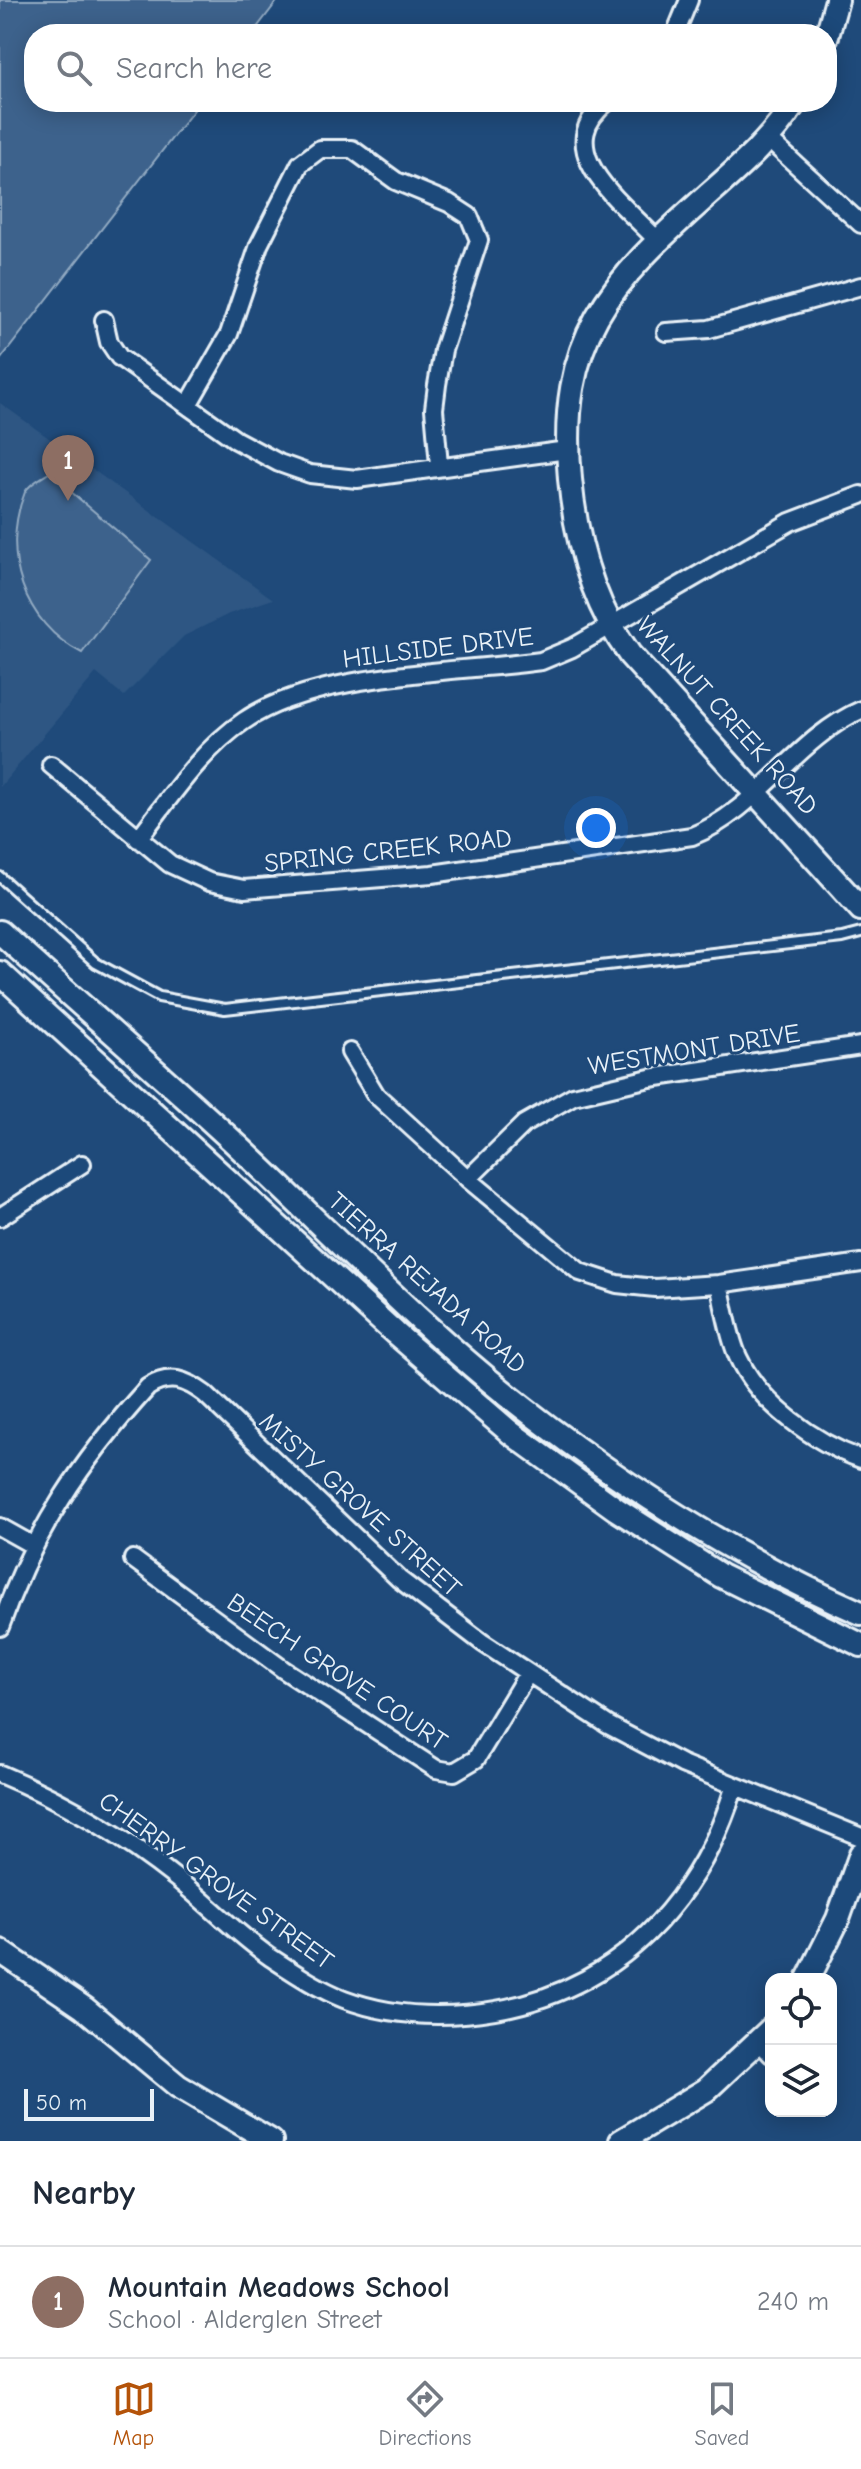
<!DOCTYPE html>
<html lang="en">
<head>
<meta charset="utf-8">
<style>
	:root { --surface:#fff; --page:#f6f6f7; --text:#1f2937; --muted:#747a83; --line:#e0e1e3; --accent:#b45309 }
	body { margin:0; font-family:"Comic Neue",sans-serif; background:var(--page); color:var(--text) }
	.controls { position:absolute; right:24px; bottom:24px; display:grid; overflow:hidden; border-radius:16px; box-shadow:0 4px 20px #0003 }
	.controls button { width:72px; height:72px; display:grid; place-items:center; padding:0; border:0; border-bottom:2px solid var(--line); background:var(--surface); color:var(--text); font:40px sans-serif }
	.scale { position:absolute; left:24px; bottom:20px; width:130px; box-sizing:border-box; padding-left:8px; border:4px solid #e8f1f8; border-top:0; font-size:22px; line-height:28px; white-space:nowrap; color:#e8f1f8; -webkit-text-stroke:6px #1f4a7a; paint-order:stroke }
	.you { position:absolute; left:596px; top:828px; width:28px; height:28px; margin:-20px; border:6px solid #fff; border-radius:50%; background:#1a73e8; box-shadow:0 0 0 12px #1a73e833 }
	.badge { display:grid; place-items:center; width:52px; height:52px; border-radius:50%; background:var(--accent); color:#fff; font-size:26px; font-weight:700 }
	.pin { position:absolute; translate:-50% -66px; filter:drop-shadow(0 2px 4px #0008) }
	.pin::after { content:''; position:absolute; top:42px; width:28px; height:24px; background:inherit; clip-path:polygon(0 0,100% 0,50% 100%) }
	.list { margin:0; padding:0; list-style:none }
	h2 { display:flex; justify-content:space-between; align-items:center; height:104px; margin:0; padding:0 32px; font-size:34px }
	h2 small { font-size:26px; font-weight:400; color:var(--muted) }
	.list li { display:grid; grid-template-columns:52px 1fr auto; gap:24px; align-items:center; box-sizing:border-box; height:112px; padding:0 32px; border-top:2px solid var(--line) }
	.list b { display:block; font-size:30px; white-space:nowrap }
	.list p { margin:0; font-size:26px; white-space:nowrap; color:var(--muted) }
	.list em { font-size:26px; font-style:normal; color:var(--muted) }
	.icon { flex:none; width:44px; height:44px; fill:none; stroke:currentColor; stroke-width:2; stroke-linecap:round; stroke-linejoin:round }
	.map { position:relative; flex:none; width:861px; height:2141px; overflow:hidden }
	.search { position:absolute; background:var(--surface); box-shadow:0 4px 20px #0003; left:24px; right:24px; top:24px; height:88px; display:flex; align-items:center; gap:20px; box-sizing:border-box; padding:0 28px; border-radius:32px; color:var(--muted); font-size:30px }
	.sheet { height:216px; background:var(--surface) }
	nav { display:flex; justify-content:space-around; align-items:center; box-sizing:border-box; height:112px; border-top:2px solid var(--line); background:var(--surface); font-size:22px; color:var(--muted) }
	nav a { display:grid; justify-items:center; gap:4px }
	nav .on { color:var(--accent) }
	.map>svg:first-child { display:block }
	.built { fill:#2e5683 }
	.green { fill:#3c628c; stroke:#92aac2; stroke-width:2 }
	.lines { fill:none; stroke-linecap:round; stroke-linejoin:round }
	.lane-casing { stroke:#e8f1f8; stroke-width:14 }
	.street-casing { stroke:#e8f1f8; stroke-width:22 }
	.secondary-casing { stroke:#e8f1f8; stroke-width:28 }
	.lane { stroke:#1f4a7a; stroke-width:8 }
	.street { stroke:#1f4a7a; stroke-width:16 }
	.secondary { stroke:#1f4a7a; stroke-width:22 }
	.labels { text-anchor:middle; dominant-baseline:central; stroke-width:6; stroke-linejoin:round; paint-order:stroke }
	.street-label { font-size:26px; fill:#e8f1f8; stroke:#1f4a7a }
</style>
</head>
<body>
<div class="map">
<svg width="861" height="2141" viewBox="0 0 861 2141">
	<rect width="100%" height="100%" fill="#1f4a7a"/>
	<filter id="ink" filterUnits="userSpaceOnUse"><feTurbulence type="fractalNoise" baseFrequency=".0125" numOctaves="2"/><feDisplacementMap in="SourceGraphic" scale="16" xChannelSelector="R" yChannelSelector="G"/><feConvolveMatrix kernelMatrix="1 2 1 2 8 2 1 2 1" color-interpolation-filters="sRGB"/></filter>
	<g filter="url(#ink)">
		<!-- built -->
		<path class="built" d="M0,403L273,599L229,614L184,636L124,696L96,673L0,787Z"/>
		<!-- green -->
		<path class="green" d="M0,0H278L252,34H34V102H200L0,360Z
			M49,473L151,560L82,653C24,624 0,554 25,492C29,484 41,478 49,473Z"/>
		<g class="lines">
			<!-- lane casing -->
			<g class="lane-casing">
				<path id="lane" d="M0,877L96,963L159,997L225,1009L842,938L861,933"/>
			</g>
			<!-- street casing -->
			<g class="street-casing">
				<path id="street" d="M675,34L689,0
					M607,102C547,150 623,203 657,240
					M768,139L861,224
					M104,320L109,342L119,357L236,440L279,463L310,474L357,479L567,450
					M666,332L709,329L861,286
					M188,405L229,334L259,245L300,164L320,149H352L396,181L449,203L469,216L479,240L443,350L437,385L434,409L439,465
					M51,765L170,864L209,882L244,889L432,874L692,836C758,810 796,738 861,710
					M138,839C169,799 201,750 244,721C314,672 455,673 541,661L572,648L790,522L861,495
					M350,1052L376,1095L468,1179L580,1272L617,1284L655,1288L719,1284L861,1263
					M468,1179L524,1124L573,1096L650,1078L861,1046
					M0,1217L82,1164
					M719,1284C725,1309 728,1334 738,1357C759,1403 815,1443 861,1459
					M0,1527L34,1546
					M133,1559L284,1670L436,1769L454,1772L476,1759L528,1673
					M0,1627C33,1532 81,1461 148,1387C170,1373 186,1380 205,1394L399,1579L483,1643L608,1725L682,1764L861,1837
					M0,1774C65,1801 122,1835 177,1879C208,1904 237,1934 270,1957C293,1972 318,1989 344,1999C419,2027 516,2017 586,1979C660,1939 710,1867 734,1788
					M759,2041L771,2054"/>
			</g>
			<!-- secondary casing -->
			<g class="secondary-casing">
				<path id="secondary" d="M827,36L837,0
					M795,102C772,139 741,166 708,195C609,283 557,338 570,479C576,542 592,603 630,655L861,909
					M0,932C79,1004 161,1074 239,1147C333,1235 423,1330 525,1409C629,1490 741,1560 861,1613
					M0,973L395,1333L511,1433L616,1509L721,1576L861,1645
					M0,1951L84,2008L178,2086L271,2141
					M808,1979L838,1919L861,1854
					M621,2141L706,2090L771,2029"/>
			</g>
			<!-- lane -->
			<use href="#lane" class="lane"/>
			<!-- street -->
			<use href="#street" class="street"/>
			<!-- secondary -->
			<use href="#secondary" class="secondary"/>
		</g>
	</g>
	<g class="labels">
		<!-- street labels -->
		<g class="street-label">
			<text transform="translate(438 648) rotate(-7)">HILLSIDE DRIVE</text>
			<text transform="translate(727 716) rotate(48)">WALNUT CREEK ROAD</text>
			<text transform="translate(388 851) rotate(-6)">SPRING CREEK ROAD</text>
			<text transform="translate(694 1050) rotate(-9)">WESTMONT DRIVE</text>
			<text transform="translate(427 1283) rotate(42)">TIERRA REJADA ROAD</text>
			<text transform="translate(360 1505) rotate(42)">MISTY GROVE STREET</text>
			<text transform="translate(337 1672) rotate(34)">BEECH GROVE COURT</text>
			<text transform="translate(216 1881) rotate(36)">CHERRY GROVE STREET</text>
		</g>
	</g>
</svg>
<div class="controls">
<button><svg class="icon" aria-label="locate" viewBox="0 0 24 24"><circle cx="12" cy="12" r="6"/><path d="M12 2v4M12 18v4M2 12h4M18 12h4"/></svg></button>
<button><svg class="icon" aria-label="layers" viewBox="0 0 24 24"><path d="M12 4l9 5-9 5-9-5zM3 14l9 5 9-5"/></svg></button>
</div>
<div class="scale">50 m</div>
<div class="you"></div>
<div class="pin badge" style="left:68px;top:501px;background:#8d6e63">1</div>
<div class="search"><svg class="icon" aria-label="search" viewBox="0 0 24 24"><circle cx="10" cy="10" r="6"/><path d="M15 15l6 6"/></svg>Search here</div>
</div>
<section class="sheet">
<h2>Nearby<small></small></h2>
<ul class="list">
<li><span class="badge" style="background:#8d6e63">1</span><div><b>Mountain Meadows School</b><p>School · Alderglen Street</p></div><em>240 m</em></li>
</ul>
</section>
<nav>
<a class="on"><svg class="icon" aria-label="map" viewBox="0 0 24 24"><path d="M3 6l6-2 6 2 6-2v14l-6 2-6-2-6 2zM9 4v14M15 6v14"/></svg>Map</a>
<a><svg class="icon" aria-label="directions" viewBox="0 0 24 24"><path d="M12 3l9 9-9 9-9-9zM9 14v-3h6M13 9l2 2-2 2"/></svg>Directions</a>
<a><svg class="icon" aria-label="saved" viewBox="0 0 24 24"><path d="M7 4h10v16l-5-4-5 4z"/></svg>Saved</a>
</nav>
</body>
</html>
